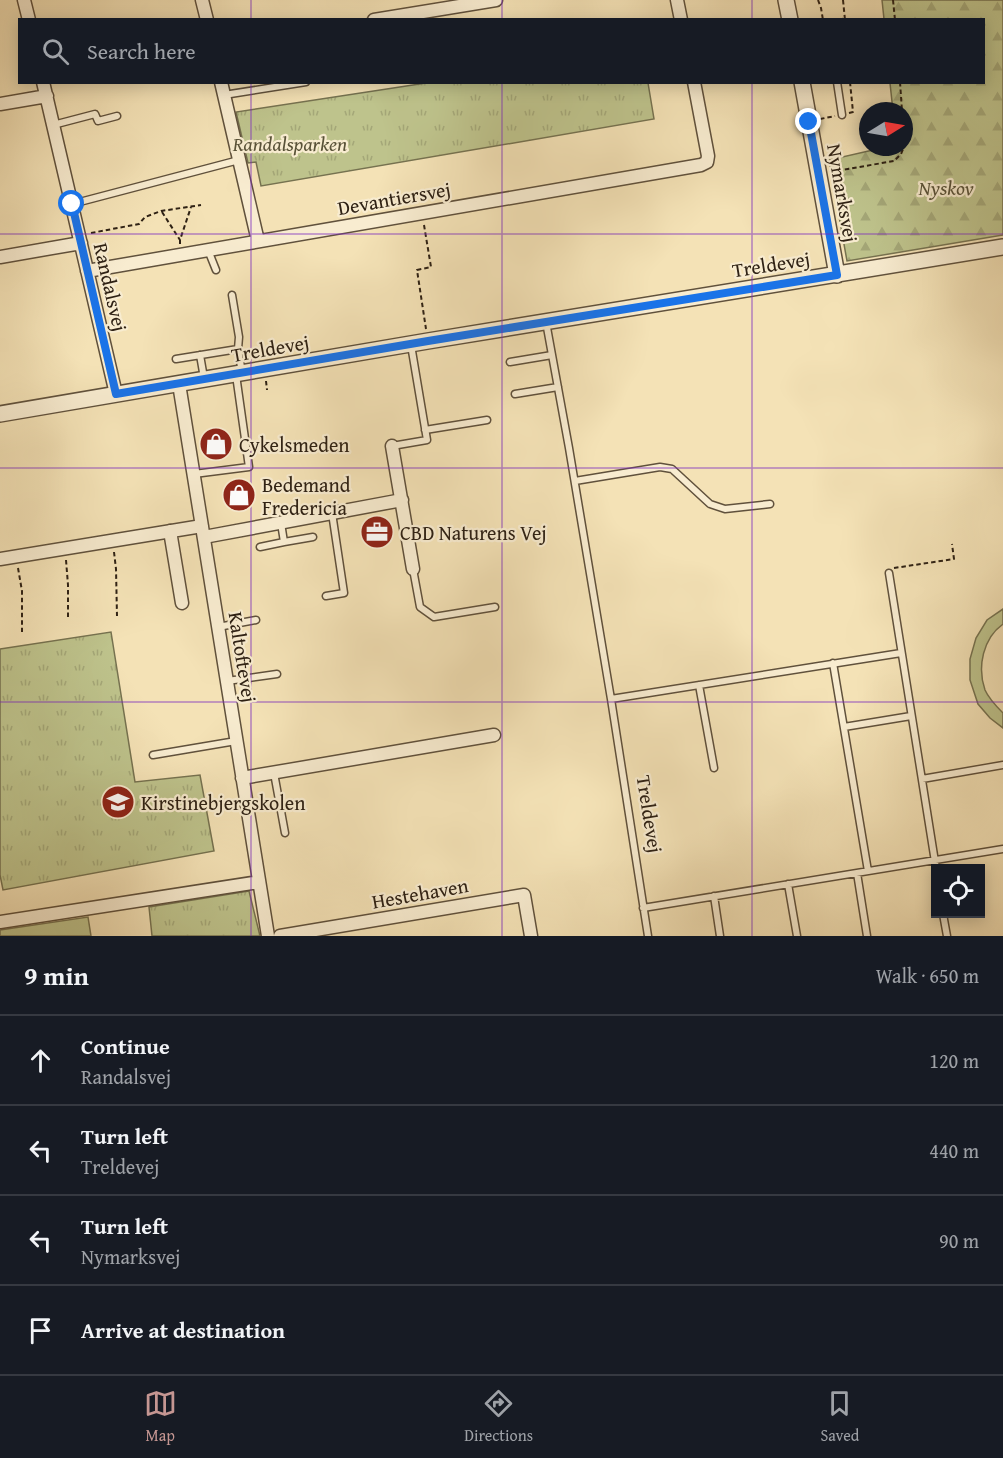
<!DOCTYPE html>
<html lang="en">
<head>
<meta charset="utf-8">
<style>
	:root { --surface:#171b24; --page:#20242c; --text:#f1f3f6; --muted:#9ea1a6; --line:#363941; --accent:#c59692 }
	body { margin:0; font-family:"Gentium Book Plus",serif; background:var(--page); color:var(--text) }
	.controls { position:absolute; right:18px; bottom:18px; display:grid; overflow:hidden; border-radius:0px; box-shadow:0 3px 15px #0003 }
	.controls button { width:54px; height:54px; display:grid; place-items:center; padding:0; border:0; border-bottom:2px solid var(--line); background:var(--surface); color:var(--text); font:30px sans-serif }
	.compass { position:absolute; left:859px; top:102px; width:54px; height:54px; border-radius:50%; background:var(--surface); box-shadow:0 3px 15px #0003; rotate:79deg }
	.stop { position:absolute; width:18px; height:18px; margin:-14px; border:4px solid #1a73e8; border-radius:50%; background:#fff }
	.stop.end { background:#1a73e8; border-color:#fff; box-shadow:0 2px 6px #0008 }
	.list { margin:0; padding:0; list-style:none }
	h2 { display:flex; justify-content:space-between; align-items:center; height:78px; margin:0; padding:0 24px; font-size:26px }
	h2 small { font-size:20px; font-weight:400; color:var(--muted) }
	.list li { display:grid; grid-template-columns:39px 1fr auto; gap:18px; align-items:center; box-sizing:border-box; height:90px; padding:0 24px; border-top:2px solid var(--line) }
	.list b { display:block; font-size:22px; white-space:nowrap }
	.list p { margin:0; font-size:20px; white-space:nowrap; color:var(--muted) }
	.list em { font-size:20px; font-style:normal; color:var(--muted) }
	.icon { flex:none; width:33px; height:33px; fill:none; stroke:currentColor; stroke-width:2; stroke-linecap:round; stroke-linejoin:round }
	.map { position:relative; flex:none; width:1003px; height:936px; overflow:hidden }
	.search { position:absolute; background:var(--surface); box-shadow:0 3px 15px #0003; left:18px; right:18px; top:18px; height:66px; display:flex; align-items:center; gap:15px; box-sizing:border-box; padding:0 21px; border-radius:0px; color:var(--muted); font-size:22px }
	.sheet { height:438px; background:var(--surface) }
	nav { display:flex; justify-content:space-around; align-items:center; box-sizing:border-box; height:84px; border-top:2px solid var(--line); background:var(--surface); font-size:16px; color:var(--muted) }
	nav a { display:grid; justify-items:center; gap:3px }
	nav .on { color:var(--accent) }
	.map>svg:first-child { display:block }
	.grass { fill:#bec38c; stroke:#767250; stroke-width:1.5 }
	.forest { fill:url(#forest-firs); stroke:#767250; stroke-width:1.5 }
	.park { fill:url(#park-tufts); stroke:#767250; stroke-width:1.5 }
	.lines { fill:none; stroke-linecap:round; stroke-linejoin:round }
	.service-casing { stroke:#60513c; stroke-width:9 }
	.minor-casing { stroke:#60513c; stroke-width:15 }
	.tertiary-casing { stroke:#60513c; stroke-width:18 }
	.path { stroke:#2e2114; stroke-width:2; stroke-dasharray:4.5 3; stroke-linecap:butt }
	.service { stroke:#f8ecd0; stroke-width:6 }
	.minor { stroke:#f8ecd0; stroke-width:12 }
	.tertiary { stroke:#f8ecd0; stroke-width:15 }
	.route { stroke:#1a73e8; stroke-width:8 }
	.grid { fill:none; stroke:#7b2cbf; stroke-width:1.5; stroke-opacity:0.55 }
	.labels { text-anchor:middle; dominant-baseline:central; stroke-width:4.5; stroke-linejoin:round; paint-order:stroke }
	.park-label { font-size:20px; font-style:italic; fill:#595238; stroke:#f8ecd0 }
	.street-label { font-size:20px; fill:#2e2114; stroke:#f8ecd0 }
	.poi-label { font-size:20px; fill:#2e2114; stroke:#f8ecd0; text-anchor:start }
</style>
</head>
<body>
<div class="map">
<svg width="1003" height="936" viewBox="0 0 1003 936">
	<defs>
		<pattern id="forest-firs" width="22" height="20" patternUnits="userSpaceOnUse" patternTransform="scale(1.5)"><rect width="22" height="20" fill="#bec38c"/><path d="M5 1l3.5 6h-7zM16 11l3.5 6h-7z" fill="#a4a778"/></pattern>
		<pattern id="park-tufts" width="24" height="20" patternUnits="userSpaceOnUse" patternTransform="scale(1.5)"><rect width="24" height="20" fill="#bec38c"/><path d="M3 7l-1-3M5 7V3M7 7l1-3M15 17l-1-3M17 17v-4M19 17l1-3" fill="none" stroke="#a4a778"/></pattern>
	</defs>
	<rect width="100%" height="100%" fill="#f4e2b6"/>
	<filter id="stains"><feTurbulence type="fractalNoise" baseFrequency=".00333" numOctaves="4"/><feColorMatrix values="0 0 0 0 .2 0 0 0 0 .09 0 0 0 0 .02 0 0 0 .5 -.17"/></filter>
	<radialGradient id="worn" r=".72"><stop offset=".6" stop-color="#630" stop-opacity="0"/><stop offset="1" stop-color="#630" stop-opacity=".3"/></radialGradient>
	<!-- grass -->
	<path class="grass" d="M1003,609V624C983,638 977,667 985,690C989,699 996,706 1003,713V728L990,718L978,704L970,680V659L976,638L987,620Z
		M88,917L91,936H0V930Z"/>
	<!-- forest -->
	<path class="forest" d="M882,0H1003V235L847,261L829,160L886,147H904V111H893L890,83L984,82V20L884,19Z"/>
	<!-- park -->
	<path class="park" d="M648,83L654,119L261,186L256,162L248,163L236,112L426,83Z
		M111,632L135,782L200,775L214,851L3,890L0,875V649Z
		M249,891L260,936H152L149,907Z"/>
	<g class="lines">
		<!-- service casing -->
		<g class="service-casing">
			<path id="service" d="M837,82L842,115
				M224,95L306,82
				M53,125L95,114L98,121L117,116
				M72,204L239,160
				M208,250L216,270
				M232,295L239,337L238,349
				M546,322L569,448L611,699L648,936
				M200,355L204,378
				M176,359L238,349L242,373
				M510,362L552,355
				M515,394L558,387
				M425,430L487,420
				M392,446L427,440L411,345
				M194,474L249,467L236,375
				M575,481L660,467L672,469L710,504L725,509L770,504
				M281,523L284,542L313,537
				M260,547L284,542
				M413,569L420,607L434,617L495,607
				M889,573L936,868
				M326,596L344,593L332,513
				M218,627L256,620
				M833,663L868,871
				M227,681L277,674
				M699,685L714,768
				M611,699L901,653
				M844,727L911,716
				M153,755L236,741
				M274,773L285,833
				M922,779L1003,765
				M857,873L867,936
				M788,884L797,936
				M714,896L720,936
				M643,908L1003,849
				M943,914L947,936"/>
		</g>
		<!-- minor casing -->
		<g class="minor-casing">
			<path id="minor" d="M24,0L29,20
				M202,0L207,20
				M677,0L681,20
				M374,20L496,0
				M43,82L116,394
				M221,82L258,241
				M0,104L47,96
				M0,257L81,243
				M87,271L701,165L707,162L708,156L694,82
				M179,384L268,936
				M392,446L413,569
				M170,531L182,603
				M204,537L402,500
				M0,559L202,526
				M242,778L494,735
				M0,922L259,882
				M280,936L524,895L531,936"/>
		</g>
		<!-- tertiary casing -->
		<g class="tertiary-casing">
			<path id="tertiary" d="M786,0L790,20
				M802,82L837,275
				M0,414L428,341L1003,247"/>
		</g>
		<!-- path -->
		<path class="path" d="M818,0L821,8L823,20
			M843,0L845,20
			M893,0L895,20
			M839,20L845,18
			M900,82L902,111
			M849,113L853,112L850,82
			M820,119L835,116
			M904,129L905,143L904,146
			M830,172L894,161L901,154L904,147
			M162,212L180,240
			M424,225L431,267L417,270L426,329
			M91,233L139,224L145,217L161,211L201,205
			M180,244V240L191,207
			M266,381L267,390
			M114,552L116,569L117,616
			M66,560L68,585V617
			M18,568L22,591V632
			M894,568L954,559L952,544"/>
		<!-- service -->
		<use href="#service" class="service"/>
		<!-- minor -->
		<use href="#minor" class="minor"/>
		<!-- tertiary -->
		<use href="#tertiary" class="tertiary"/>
	</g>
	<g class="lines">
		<!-- route -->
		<path class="route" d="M72,204L116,394L428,341L837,275L809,122"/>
	</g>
	<!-- grid -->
	<path class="grid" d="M251,0V20M502,0V20M752,0V20M251,82V936M502,82V936M752,82V936M0,234H1003M0,468H1003M0,702H1003"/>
	<!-- icons -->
	<defs>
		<g id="shop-disc" transform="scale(1.725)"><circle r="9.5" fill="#8f2418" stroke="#f8ecd0"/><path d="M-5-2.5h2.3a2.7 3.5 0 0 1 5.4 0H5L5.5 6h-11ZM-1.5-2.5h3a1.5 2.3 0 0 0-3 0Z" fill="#fff"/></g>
		<g id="office-disc" transform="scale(1.725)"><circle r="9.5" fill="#8f2418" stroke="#f8ecd0"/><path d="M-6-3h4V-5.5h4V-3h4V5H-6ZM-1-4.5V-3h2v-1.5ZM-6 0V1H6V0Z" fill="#fff"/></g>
		<g id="school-disc" transform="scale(1.725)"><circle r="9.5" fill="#8f2418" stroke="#f8ecd0"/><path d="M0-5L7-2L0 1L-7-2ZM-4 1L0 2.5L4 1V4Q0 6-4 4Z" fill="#fff"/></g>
	</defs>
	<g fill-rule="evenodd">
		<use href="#shop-disc" x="216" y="444"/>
		<use href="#shop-disc" x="239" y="495"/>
		<use href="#office-disc" x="377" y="532"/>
		<use href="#school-disc" x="118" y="802"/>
	</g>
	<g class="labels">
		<!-- park labels -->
		<g class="park-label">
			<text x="290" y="143">Randalsparken</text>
			<text x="946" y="187">Nyskov</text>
		</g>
		<!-- street labels -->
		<g class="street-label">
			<text transform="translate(843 193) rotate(80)">Nymarksvej</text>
			<text transform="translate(394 198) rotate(-10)">Devantiersvej</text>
			<text transform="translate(771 264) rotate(-9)">Treldevej</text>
			<text transform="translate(111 287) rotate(77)">Randalsvej</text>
			<text transform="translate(270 348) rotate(-10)">Treldevej</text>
			<text transform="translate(243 657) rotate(81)">Kaltoftevej</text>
			<text transform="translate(650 814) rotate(81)">Treldevej</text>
			<text transform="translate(420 893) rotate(-10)">Hestehaven</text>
		</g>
		<!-- poi labels -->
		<g class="poi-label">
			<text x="239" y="444">Cykelsmeden</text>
			<text x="262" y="484">Bedemand<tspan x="262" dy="23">Fredericia</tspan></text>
			<text x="400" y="532">CBD Naturens Vej</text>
			<text x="141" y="802">Kirstinebjergskolen</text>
		</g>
	</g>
	<rect width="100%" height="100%" filter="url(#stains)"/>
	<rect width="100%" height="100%" fill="url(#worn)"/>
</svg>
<div class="controls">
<button><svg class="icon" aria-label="locate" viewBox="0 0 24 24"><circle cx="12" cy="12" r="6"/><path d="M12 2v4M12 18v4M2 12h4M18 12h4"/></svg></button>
</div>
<svg class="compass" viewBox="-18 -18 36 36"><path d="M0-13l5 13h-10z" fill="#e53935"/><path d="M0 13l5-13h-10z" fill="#9ea1a6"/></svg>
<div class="stop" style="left:72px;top:204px"></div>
<div class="stop end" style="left:809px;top:122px"></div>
<div class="search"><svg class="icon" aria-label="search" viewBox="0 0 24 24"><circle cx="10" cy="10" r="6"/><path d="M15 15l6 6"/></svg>Search here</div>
</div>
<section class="sheet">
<h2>9 min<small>Walk · 650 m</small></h2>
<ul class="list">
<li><svg class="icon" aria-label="ahead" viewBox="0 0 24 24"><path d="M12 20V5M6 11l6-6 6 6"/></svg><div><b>Continue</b><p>Randalsvej</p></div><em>120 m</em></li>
<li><svg class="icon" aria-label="left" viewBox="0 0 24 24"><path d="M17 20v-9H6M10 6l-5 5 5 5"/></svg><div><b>Turn left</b><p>Treldevej</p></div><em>440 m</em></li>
<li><svg class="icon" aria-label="left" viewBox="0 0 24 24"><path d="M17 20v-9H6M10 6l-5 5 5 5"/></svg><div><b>Turn left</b><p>Nymarksvej</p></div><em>90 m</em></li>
<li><svg class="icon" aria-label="arrive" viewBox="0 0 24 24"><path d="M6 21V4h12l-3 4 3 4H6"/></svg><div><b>Arrive at destination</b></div></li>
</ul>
</section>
<nav>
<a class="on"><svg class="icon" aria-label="map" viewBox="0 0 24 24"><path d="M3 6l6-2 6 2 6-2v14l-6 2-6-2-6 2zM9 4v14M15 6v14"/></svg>Map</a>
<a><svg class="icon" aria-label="directions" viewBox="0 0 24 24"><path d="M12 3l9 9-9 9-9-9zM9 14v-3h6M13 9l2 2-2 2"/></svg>Directions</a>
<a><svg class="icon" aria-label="saved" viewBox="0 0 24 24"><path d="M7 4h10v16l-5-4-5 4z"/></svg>Saved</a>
</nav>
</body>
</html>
